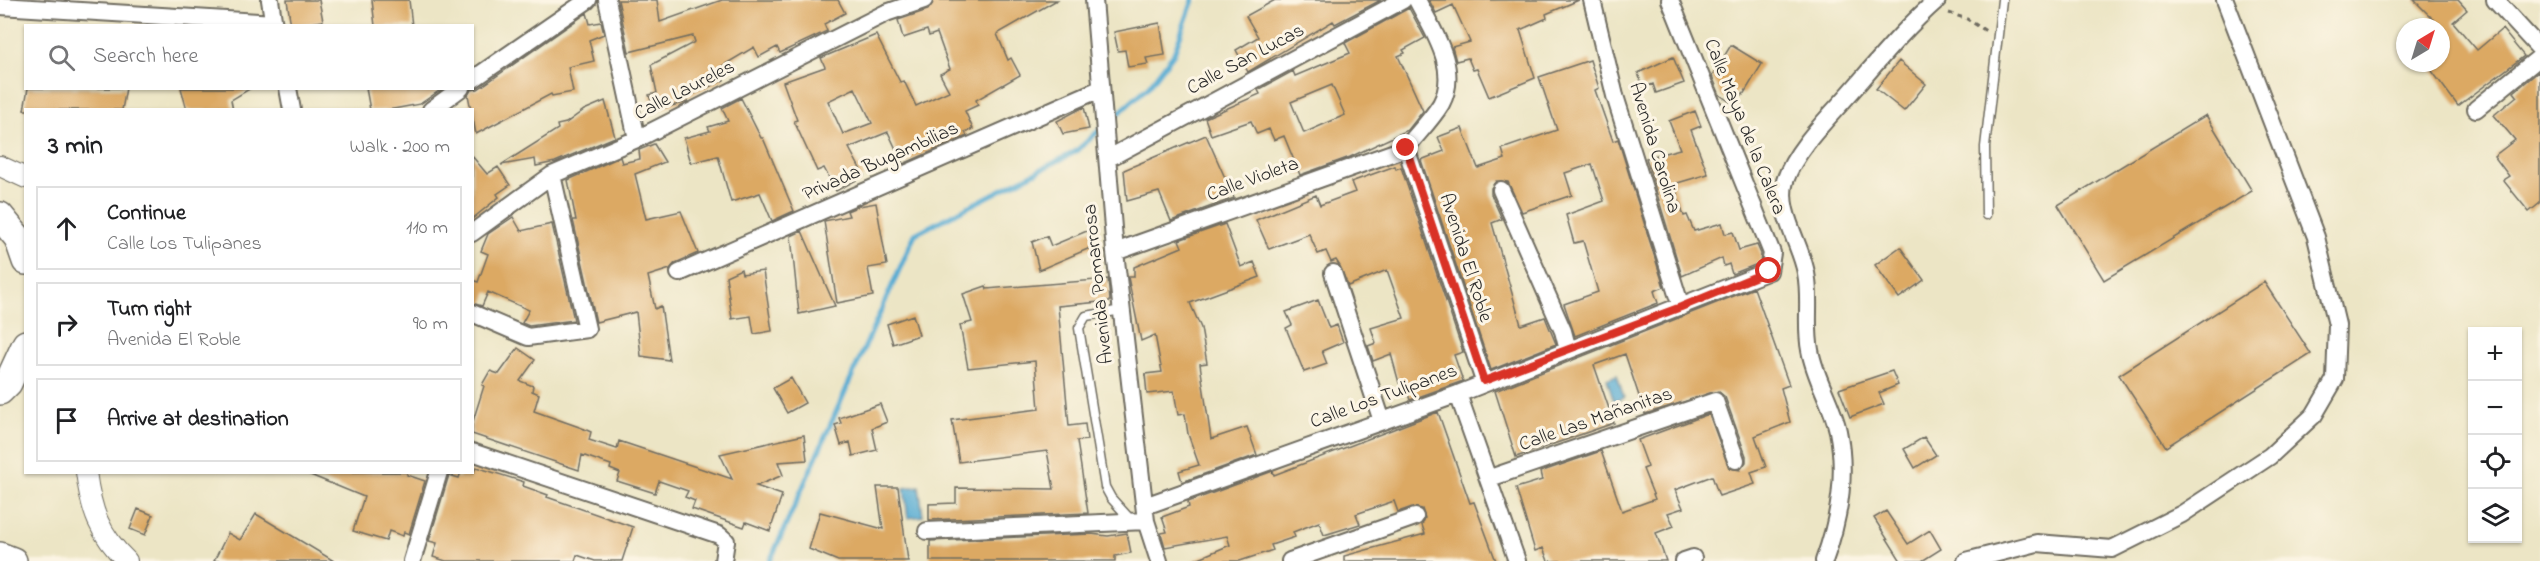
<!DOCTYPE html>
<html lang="en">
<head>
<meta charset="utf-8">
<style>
	:root { --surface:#fff; --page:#f6f6f6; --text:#202124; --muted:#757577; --line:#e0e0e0 }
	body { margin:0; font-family:"Indie Flower",sans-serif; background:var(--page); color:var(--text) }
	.controls { position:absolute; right:18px; bottom:18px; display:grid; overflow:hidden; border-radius:0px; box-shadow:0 2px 4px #0004 }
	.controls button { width:54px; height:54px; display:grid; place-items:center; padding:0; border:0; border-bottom:2px solid var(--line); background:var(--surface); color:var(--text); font:30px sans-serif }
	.compass { position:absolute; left:2396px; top:18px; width:54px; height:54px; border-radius:50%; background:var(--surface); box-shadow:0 2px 4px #0004; rotate:38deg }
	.stop { position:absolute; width:18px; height:18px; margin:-14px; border:4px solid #d93025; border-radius:50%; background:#fff }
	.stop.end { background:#d93025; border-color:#fff; box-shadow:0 2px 6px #0008 }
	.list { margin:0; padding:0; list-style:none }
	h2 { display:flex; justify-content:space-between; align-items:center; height:78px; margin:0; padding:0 24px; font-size:26px }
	h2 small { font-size:20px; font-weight:400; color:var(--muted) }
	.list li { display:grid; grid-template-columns:39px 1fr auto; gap:18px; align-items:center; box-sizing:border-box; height:84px; margin:0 12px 12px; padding:0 12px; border:2px solid var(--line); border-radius:0px }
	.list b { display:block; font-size:22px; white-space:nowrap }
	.list p { margin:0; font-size:20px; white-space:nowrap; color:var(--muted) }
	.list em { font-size:20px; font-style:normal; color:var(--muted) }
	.icon { flex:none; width:33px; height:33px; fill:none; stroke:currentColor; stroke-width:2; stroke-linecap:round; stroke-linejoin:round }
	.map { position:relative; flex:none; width:2540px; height:561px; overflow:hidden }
	.search { position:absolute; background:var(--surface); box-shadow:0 2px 4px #0004; left:24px; top:24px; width:450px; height:66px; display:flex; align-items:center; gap:15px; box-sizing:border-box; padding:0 21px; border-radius:0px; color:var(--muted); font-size:22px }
	.panel { position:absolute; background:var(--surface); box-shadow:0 2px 4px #0004; left:24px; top:108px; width:450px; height:366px; border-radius:0px }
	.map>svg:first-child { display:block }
	.water { fill:#56acd3; stroke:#406c7f; stroke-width:1.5 }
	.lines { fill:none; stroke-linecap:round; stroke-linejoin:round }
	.stream { stroke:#56acd3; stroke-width:5 }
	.building { fill:#dca964; fill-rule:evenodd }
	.service-casing { stroke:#6f6c61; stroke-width:11 }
	.minor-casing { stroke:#6f6c61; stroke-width:20 }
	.tertiary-casing { stroke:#6f6c61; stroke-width:22 }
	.trunk-casing { stroke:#6f6c61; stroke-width:30 }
	.path { stroke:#6f6c61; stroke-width:3; stroke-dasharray:4.5 4.5; stroke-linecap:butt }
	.service { stroke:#fff; stroke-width:8 }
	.minor { stroke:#fff; stroke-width:16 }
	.tertiary { stroke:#fff; stroke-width:20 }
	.trunk { stroke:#fff; stroke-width:27 }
	.route { stroke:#d93025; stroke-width:8 }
	.labels { text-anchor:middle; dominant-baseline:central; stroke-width:6; stroke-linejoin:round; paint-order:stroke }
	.street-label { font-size:20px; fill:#2b2b2b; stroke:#fcf5e5 }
</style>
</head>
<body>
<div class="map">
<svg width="2540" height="561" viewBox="0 0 2540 561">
	<rect width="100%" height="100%" fill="#fcf5e5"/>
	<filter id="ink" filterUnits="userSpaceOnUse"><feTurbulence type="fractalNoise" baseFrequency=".0167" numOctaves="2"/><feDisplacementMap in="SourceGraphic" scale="12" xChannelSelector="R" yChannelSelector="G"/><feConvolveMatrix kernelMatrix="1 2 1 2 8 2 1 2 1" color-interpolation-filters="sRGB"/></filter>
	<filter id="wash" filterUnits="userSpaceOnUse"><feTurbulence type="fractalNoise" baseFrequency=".008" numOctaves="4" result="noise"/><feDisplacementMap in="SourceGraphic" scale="24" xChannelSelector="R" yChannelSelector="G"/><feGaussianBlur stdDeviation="1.35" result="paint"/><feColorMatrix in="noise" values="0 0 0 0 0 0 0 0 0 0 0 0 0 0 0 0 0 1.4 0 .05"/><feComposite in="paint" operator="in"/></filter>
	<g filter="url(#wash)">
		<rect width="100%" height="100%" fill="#ece5c5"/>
		<!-- water -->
		<path class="water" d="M1617,375L1624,398L1614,401L1607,379Z
			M919,486L923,516L908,518L904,488Z"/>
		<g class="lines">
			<!-- stream -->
			<path class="stream" d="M1109,122L1149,86L1174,53L1193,0
				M770,561L915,234L1075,152L1102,128"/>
		</g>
		<g id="blocks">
			<!-- building -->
			<path class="building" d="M287,0H319L323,21L291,26Z
				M372,0H409L412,26H375Z
				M618,0H657L660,22L722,0H838L845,13L824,24L827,31L780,53L777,47L759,57L754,47L717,69L724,80L687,97L688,102L654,110L649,95L657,93L651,65L695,42L693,36L629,52Z
				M934,0H1057L997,34L1008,60L1011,58L1020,75L976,100L978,105L965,111L973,129L965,132L967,136L903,164L888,132L849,148L864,176L836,191L824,168L817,171L794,121L797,120L783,82L825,67L821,58L876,35L900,82L904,81L916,106L949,91L940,74L950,69L937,33L929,36L927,30L903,38L898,20L928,10ZM855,88L872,123L843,134L828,101Z
				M1275,0H1381L1335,24L1333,21L1248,72L1236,50L1258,37L1246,16Z
				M1429,0H1579L1546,14L1547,18L1520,30L1535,78L1489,97L1477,69L1473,70L1468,58L1456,61L1452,47L1470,42L1453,5L1436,13Z
				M2414,0H2458L2467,10L2453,22L2477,50L2502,29L2524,56L2458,106L2426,63H2441V27Z
				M1409,8L1425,38L1403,50L1405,53L1398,56L1423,111L1408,130L1350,157L1300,175L1284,136L1274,140L1269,129L1257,134L1251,121L1211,135L1205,118L1260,94L1258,90L1293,71L1295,76L1350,53L1345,43ZM1332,85L1345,115L1304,133L1291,102Z
				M587,13L590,24L601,22L604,34L589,40L594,61L568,67L573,92L552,96L551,94L476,134L468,95L471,90L478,89Z
				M1160,23L1165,55L1146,58L1148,64L1128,67L1125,50L1118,51L1114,32Z
				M1731,45L1762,64L1743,95L1737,91L1730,102L1720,95L1712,76Z
				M1673,57L1684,83L1656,93L1653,84L1643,88L1638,73Z
				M1590,60L1599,88L1595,90L1613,141L1618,139L1664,287L1654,291L1658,303L1575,336L1564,304L1598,292L1583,241L1574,243L1566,215L1604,201L1592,164L1565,173L1572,195L1522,212L1508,182L1496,181L1491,188V194L1502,219L1492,223L1521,325L1545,317L1556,344L1491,370L1421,160L1444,151L1438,137L1462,128L1478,168L1505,159L1502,149L1557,130L1539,77Z
				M1899,61L1926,84L1904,111L1876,89Z
				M2538,72L2540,75V203L2529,212L2503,180L2509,176L2494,156L2515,140L2494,115L2517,96L2514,92Z
				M28,88H126L122,110H24Z
				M181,88H251L231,100L233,110H187Z
				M366,88H443L420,104L388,110H370Z
				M741,98L761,138H763L794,211L772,221L760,193L731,202L718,156L691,163L684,138L710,131L708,127L728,121L722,108Z
				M605,101L615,137L555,162L536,166L535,159L501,165L558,129L557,125L566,123L584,110Z
				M1084,107L1089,129L1063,134L1057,121Z
				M1695,111L1701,126L1691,130L1708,174L1674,184L1684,216L1687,215L1694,231L1722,223L1725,234L1733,232L1739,250L1757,245L1761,254L1760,263L1732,274L1729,264L1724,266L1722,258L1682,276L1646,158L1680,149L1669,121Z
				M2206,115L2252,191L2104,280L2058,205Z
				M1206,135L1234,198L1171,221L1159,192L1127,201L1124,170Z
				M654,144L665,162L635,174L646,219L681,211L698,253L675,263L670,269L648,276L655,309L661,306L669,360L641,356L636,312L596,322L573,220H576L568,180L620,157L622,163L640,159L639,150Z
				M472,156L487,174L498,167L510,185L497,194L499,197L472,219Z
				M1395,166L1396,169L1401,167L1463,352L1454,355L1463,381L1410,400L1404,382L1399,383L1391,354L1373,361L1368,346L1376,343L1371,328L1404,318L1387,270L1348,286L1340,266L1336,260L1331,262L1326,251L1318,254L1309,234L1269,249L1256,220L1316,195L1320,205L1355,192L1351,182Z
				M876,203L887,265L868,268L873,296L837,303L824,221L849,216L847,211L859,206Z
				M513,217L521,231L552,224L574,320L529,326L522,323L529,310L488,292L482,306L472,303V280L478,282L488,254L481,251L488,234Z
				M1225,224L1241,267L1254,262L1260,277L1190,303L1201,328L1207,363L1200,364L1211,439L1247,427L1257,455L1182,482L1179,471L1199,465L1188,434L1185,414L1178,415L1174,391L1147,394L1145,374L1162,372L1155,335L1141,341L1128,277H1134V267L1182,247L1179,240Z
				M1094,228L1097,245L1039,270L1032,242L1047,236L1051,246Z
				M802,231L835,306L799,314L791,236Z
				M1900,247L1924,280L1899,298L1875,265Z
				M741,269L742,274L763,271L772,331L754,334L751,316L732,319L726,276Z
				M1108,279L1110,301L1058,306L1069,426L1085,424L1087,440L1077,441L1088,513L929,520V504L956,503V488L1054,489L1047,451L959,462L952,420L1039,409L1035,361L968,368L960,325L972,322L963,294L986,286L987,289Z
				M2264,282L2311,354L2166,447L2119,375Z
				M1754,288L1789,385L1781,388L1790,422L1755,436L1766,467L1751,472L1755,484L1719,496L1712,476L1675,490L1683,508L1668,513L1674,526L1656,533L1666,561H1548L1543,548L1535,551L1516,488L1542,480L1540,472L1601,451L1622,511L1655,499L1643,469L1648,467L1638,440L1709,414L1729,468L1740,470L1746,462V456L1725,397L1718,391L1645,414L1625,354L1594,365L1614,423L1516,457L1495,391Z
				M1318,300L1329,328L1337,325L1343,342L1322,351L1327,364L1304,372L1286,328L1292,325L1286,312Z
				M913,315L919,335L893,344L887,324Z
				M518,348L535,360L520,381L533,386L532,391L539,394L534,411L582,428L591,432L589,440L617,449L619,441L732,479L720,454L804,435L807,460L778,462L783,475L756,486L782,495L770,531L746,522L744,527L692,509L695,501L685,497L688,491L659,481L655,493L617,481L620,473L610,469L611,465L582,455L579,470L472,434V424L484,386L482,385L490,371L499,374Z
				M1892,371L1898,385L1879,393L1884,404L1850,417L1839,389Z
				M791,378L805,403L787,413L773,388Z
				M880,404L887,422L872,428L877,450L853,456L850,442L841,445L835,425L841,423L839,418Z
				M1438,412L1470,503L1474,502L1496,561H1344V556L1425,534L1422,525L1425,518L1422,509L1412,507L1398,512L1394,501L1356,514L1360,524L1324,535L1319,522L1293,532L1295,537L1271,545L1273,550L1240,561H1192L1230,545L1227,536L1165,547L1161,533L1167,532L1162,517L1189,507L1188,502L1273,471L1274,475Z
				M1924,437L1936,455L1915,468L1904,449Z
				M476,467L524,482L523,486L548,495L547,497L633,527L622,561H595L577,555L575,561H446L433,557L437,543L429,541L449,475L459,478L461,472H474Z
				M303,472H407V475L425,481L409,534L404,532L403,536L389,531L386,541L353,531L364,497Z
				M877,487H898L908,561H838L809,549L820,512L883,529Z
				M138,509L153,515L145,535L130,529Z
				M1886,511L1908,544L1930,530L1941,549L1922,561H1901L1874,518Z
				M256,514L334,561H214L228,533L240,540Z
				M1127,533L1131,553L1115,556V561H930V541L1091,534L1108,536Z"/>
		</g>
	</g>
	<g filter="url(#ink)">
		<use href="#blocks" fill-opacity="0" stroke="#6f6c61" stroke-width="1.5"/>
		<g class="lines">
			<!-- service casing -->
			<g class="service-casing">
				<path id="service" d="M1986,215L1985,147L2002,0
					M1122,310L1086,316L1079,328L1105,487L1111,498L1131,520"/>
			</g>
			<!-- minor casing -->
			<g class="minor-casing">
				<path id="minor" d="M270,0L274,26
					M607,0L637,139
					M1094,0L1115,252L1146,521L1159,561
					M1592,0L1615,96L1681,307
					M2495,0L2540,49
					M0,6L274,23
					M472,80L588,0
					M288,88L292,110
					M2476,109L2540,57
					M431,110L461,88
					M1406,148L1484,381
					M1406,148C1417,134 1432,119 1441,104C1460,69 1433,31 1417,0
					M1109,158L1403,0
					M1501,190L1563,331L1568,350
					M472,233L552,175L637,139L886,13L924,0
					M1115,252L1406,148
					M679,273L1100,89
					M1333,273L1382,421
					M472,313L528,337L587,329L552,175
					M1458,394L1517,561
					M472,452L719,535L726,541L723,561
					M1490,478L1715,401L1736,460
					M1145,506L1458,394L1769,271L1772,253L1670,0
					M927,531L1146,521
					M412,561L439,472
					M1290,561L1415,517
					M1684,561L1693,558
					M1824,561C1839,520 1847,475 1838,431C1832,403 1815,379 1810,350C1805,326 1811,298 1806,273C1801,244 1776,210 1785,181C1795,150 1829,117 1850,93C1878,61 1905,28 1937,0
					M1966,561L2037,543L2112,549L2182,514L2270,456L2314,415L2335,379L2337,325L2316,237L2225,0"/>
			</g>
			<!-- tertiary casing -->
			<g class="tertiary-casing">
				<path id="tertiary" d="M0,166L26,178
					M86,472C91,510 99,534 127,561"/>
			</g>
			<!-- trunk casing -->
			<g class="trunk-casing">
				<path id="trunk" d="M0,216L18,238L26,261
					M0,391L8,383L26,344
					M0,556L13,561"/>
			</g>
			<!-- path -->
			<path class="path" d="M1949,13L1967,19L1986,31"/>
			<!-- service -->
			<use href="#service" class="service"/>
			<!-- minor -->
			<use href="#minor" class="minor"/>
			<!-- tertiary -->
			<use href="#tertiary" class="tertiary"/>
			<!-- trunk -->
			<use href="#trunk" class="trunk"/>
		</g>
	</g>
	<g class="lines" filter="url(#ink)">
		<!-- route -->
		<path class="route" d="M1406,148L1484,381L1681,307L1769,271"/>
	</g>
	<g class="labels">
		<!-- street labels -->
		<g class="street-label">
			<text transform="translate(1246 60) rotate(-28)">Calle San Lucas</text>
			<text transform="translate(685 91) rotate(-27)">Calle Laureles</text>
			<text transform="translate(1744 127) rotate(68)">Calle Maya de la Calera</text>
			<text transform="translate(1654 148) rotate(73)">Avenida Carolina</text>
			<text transform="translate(881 162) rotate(-24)">Privada Bugambilias</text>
			<text transform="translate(1253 180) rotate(-20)">Calle Violeta</text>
			<text transform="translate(1465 258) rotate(72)">Avenida El Roble</text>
			<text transform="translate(1099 284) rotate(-96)">Avenida Pomarrosa</text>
			<text transform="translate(1384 397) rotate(-20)">Calle Los Tulipanes</text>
			<text transform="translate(1596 420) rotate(-19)">Calle Las Mañanitas</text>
		</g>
	</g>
</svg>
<div class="controls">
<button>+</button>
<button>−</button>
<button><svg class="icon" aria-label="locate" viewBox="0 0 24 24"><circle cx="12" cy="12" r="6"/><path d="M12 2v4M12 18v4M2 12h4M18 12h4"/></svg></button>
<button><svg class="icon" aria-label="layers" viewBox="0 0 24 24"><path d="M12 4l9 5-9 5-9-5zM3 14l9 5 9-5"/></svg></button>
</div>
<svg class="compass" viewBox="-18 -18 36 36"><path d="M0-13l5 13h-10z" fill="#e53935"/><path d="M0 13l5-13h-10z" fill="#757577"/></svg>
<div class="stop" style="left:1769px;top:271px"></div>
<div class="stop end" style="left:1406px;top:148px"></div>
<div class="search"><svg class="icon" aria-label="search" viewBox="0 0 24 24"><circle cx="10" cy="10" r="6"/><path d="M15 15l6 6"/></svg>Search here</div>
<section class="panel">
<h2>3 min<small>Walk · 200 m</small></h2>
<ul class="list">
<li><svg class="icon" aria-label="ahead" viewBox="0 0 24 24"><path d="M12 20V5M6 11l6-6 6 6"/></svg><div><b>Continue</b><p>Calle Los Tulipanes</p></div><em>110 m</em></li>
<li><svg class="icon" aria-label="right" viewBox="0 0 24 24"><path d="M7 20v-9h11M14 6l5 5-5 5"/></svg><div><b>Turn right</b><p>Avenida El Roble</p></div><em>90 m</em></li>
<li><svg class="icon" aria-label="arrive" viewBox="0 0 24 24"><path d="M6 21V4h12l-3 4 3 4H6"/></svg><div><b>Arrive at destination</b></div></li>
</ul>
</section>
</div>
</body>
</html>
